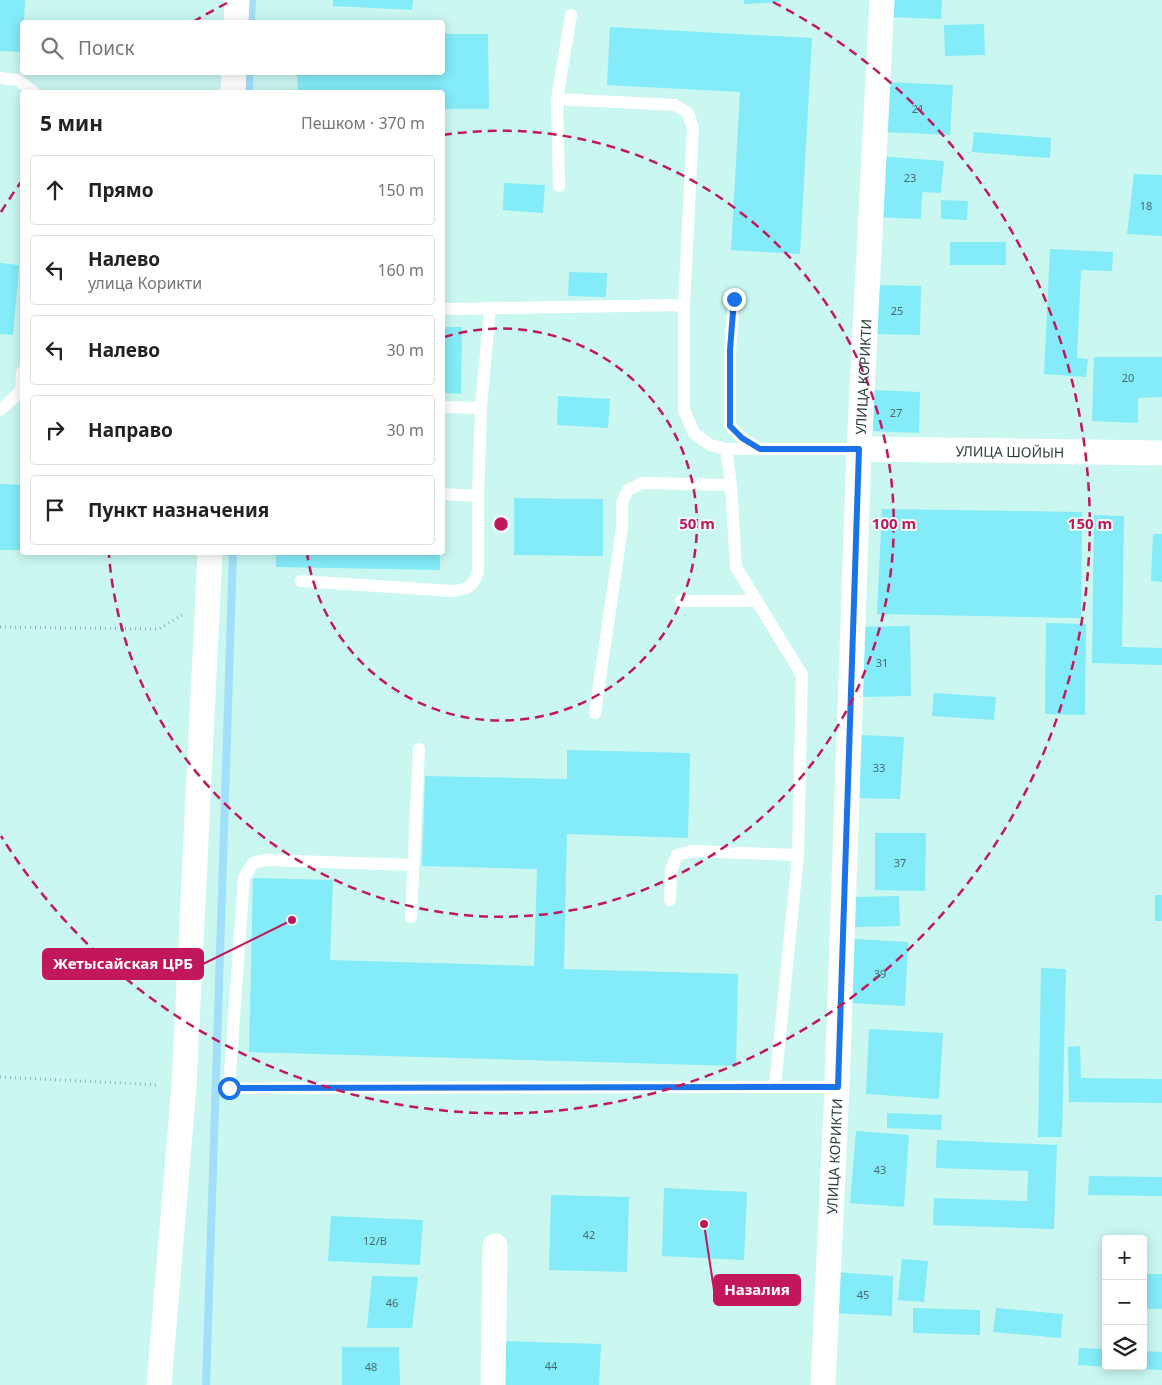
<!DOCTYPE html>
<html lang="ru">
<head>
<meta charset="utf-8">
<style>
	:root { --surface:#fff; --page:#f6f6f6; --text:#222; --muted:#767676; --line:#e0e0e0 }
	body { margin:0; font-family:"Noto Sans",sans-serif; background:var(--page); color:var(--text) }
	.controls { position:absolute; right:15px; bottom:15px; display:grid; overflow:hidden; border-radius:5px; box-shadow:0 2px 12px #0003 }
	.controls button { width:45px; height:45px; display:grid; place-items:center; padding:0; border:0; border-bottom:1px solid var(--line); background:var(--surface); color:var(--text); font:25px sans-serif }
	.stop { position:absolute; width:15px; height:15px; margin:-11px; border:4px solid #1a73e8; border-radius:50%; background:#fff }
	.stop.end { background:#1a73e8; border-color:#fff; box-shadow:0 1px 5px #0008 }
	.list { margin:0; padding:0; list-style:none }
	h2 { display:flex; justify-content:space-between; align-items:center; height:65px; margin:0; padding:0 20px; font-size:21px }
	h2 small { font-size:16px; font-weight:400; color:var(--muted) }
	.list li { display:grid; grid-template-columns:32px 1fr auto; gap:15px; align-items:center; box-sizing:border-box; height:70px; margin:0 10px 10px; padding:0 10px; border:1px solid var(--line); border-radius:5px }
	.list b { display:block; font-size:19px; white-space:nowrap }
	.list p { margin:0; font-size:16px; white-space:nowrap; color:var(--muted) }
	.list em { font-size:16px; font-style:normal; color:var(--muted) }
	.icon { flex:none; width:28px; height:28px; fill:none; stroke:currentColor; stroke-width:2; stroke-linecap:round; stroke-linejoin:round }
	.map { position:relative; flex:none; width:1162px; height:1385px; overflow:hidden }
	.search { position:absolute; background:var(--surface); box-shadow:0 2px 12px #0003; left:20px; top:20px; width:425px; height:55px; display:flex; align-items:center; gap:12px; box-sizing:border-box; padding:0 18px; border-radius:5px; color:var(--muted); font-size:19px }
	.panel { position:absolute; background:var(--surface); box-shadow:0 2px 12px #0003; left:20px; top:90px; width:425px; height:465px; border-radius:5px }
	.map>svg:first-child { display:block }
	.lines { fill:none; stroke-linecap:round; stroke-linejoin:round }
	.stream { stroke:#a1dffa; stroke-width:8 }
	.building { fill:#84ebf8 }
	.path { stroke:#8fb2ad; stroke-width:3; stroke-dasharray:1 4; stroke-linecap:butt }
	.lane { stroke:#fff; stroke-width:12 }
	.street { stroke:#fff; stroke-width:25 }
	.route { stroke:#1a73e8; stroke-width:6 }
	.ring { fill:none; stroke:#c2185b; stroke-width:2.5; stroke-dasharray:9 6 }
	.labels { text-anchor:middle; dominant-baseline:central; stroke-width:4; stroke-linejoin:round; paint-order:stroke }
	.number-label { font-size:11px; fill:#446c6c }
	.street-label { font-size:14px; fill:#2e413e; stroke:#ecfefb }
	.centre { fill:#c2185b; stroke:#ecfefb; stroke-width:2.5 }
	.ring-label { font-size:15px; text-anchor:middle; font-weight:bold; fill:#c2185b; stroke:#ecfefb; stroke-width:4; stroke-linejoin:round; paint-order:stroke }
	.leader { fill:none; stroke:#c2185b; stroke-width:2 }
	.callout-dot { fill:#c2185b; stroke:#ecfefb; stroke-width:2 }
	.callout { fill:#c2185b; stroke:#c2185b; stroke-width:2 }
	.callout-label { font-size:15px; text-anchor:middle; font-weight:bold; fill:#fff }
</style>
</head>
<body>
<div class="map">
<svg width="1162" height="1385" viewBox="0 0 1162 1385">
	<rect width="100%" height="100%" fill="#caf7f0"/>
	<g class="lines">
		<!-- stream -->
		<path class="stream" d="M251,22L252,0
			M249,92V72
			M206,1385L233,552"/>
	</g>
	<!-- building -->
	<path class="building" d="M0,0H25L24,22H22V52L0,51Z
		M333,0H413L412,10L333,6Z
		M744,0H780V2L744,4Z
		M887,0H942L941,19L887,17Z
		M984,24L985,55L945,56L944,25Z
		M610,27L812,38L800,254L731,250L740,92L607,85Z
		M442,34H488L489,109H442V92H298L297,72H442Z
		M885,82L953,85L950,135L883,132Z
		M974,132L1051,138L1050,158L972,152Z
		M879,156L944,161L941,193L922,192L921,219L875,217Z
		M1134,174L1162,175V236L1127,234Z
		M504,183L545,185L543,213L503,210Z
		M941,200L968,201L967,220L941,219Z
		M950,242H1006V265H950Z
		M1050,249L1113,252L1112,271L1081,270L1077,358L1088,359L1086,377L1044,374Z
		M0,263L19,265L13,335L0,334Z
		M569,272L607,273L606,297L568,296Z
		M875,285L921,286L920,335L874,334Z
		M442,327H462L461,394L442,393Z
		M1094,357H1162V397L1138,398V423L1092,421Z
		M874,390L920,392L919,433L873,431Z
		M558,396L610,399L608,428L557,425Z
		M0,484L22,485V550H0Z
		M514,498L603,499V556L514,555Z
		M882,509L1082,512L1081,618L877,614Z
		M1094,515L1124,516L1122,647L1162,648V665L1092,663Z
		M1153,534H1162V582L1151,581Z
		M276,552H440V570L276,567Z
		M1046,623L1086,624L1085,715L1045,714Z
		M910,626L911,696L855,697L854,627Z
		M934,693L996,697L994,720L932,716Z
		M859,735L904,737L900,799L854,798Z
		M567,750L690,753L688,838L567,834L564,969L738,974L736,1066L249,1052L253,878L333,880L330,960L534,966L537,869L422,866L425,776L567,779Z
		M875,833H926L925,891L875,890Z
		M1155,895H1162V921H1155Z
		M899,896L900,926L854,927L853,897Z
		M854,939L908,942L905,1006L851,1003Z
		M1041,968L1066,969L1062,1137H1038Z
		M869,1029L943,1033L939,1099L866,1094Z
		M1080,1046L1081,1078L1162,1079V1103L1069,1102L1068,1047Z
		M887,1113L942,1115L941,1130L887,1128Z
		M856,1131L909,1135L904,1207L850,1203Z
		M937,1140L1057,1145L1054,1229L933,1225L934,1198L1027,1201L1028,1171L936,1168Z
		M1089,1176L1162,1177V1196L1088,1195Z
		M664,1188L747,1192L744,1260L662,1256Z
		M551,1195L629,1197L627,1272L549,1270Z
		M331,1216L423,1220L420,1265L328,1261Z
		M902,1259L928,1261L924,1302L898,1300Z
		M834,1272L893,1276L892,1316L833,1313Z
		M1143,1274H1162V1309H1143Z
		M372,1276L418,1277L412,1328H367Z
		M913,1308L980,1310V1335L913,1333Z
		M996,1308L1063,1314L1061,1338L993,1332Z
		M502,1341L601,1344L599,1385H500Z
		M342,1347H399L400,1385H342Z
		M1079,1348L1106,1349V1367L1078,1365Z
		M1143,1351L1162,1352V1370L1127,1368V1366H1143Z"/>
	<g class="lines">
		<!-- path -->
		<path class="path" d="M0,627L159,629L182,615
			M0,1077L158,1085"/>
		<!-- lane -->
		<path class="lane" d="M0,78L18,80L34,92
			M557,99L675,105L688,113L693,127L684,305V410L694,433L710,445L726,449H859
			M559,186L557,99L571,15
			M734,299L730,351V426L742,438L758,448
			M442,309L684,305
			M442,407L481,408
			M0,410L21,391L22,372
			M726,449L731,485L736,567L802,675L798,855L775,1086
			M442,494L478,496
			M301,581L452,591C468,589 473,587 478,572V496L481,408L490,308
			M681,601H756
			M595,713L622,528V503L628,490L642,483L731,485
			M413,865L265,860L253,863L244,878L229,1088L837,1087
			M670,900L671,870L677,855L692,851L798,855
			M411,917L419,749"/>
		<!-- street -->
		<g class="street">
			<path d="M236,22L237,0"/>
			<path d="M233,92L234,72"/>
			<path id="s1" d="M859,449L1162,453"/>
			<path d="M159,1385L184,1086L210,552"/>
			<path d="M493,1385L495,1246"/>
			<path id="s2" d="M823,1385L837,1087L859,449L882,0"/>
		</g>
	</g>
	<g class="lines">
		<!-- route -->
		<path class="route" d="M229,1088L838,1087L859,449H760L742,438L730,426V350L734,299"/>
	</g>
	<!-- distance rings -->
	<g class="ring">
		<path d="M444 337A196 196 0 1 1 307 553"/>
		<path d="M443 135A393 393 0 1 1 109 555"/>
		<path d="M1 212A589 589 0 0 1 21 182M193 22A589 589 0 0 1 229 2M773 2A589 589 0 1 1 1 836"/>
	</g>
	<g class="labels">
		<!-- number labels -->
		<g class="number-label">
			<text x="918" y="108">21</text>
			<text x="910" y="177">23</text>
			<text x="1146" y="205">18</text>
			<text x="897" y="310">25</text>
			<text x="1128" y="377">20</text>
			<text x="896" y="412">27</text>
			<text x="882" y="662">31</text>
			<text x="879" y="767">33</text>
			<text x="900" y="862">37</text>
			<text x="880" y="973">39</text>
			<text x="880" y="1169">43</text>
			<text x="589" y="1234">42</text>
			<text x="375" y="1240">12/В</text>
			<text x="863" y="1294">45</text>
			<text x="392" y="1302">46</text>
			<text x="551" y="1365">44</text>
			<text x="371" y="1366">48</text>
		</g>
		<!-- street labels -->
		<g class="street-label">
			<text stroke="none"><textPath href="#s2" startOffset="1009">УЛИЦА КОРИКТИ</textPath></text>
			<text stroke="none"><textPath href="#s1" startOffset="151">УЛИЦА ШОЙЫН</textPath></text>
			<text stroke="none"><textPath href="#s2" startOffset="229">УЛИЦА КОРИКТИ</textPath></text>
		</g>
	</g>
	<circle cx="501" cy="524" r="8" class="centre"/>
	<g class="ring-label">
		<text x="697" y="529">50 m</text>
		<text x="894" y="529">100 m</text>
		<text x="1090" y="529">150 m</text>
	</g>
	<!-- callouts -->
	<path class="leader" d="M292 920L203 964M704 1224L714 1290"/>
	<g class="callout-dot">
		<circle cx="292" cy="920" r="5"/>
		<circle cx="704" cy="1224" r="5"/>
	</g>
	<g class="callout">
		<rect x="43" y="949" width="160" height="30" rx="5"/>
		<rect x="714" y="1275" width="86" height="30" rx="5"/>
	</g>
	<g class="callout-label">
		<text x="123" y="969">Жетысайская ЦРБ</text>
		<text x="757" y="1295">Назалия</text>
	</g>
</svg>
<div class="controls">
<button>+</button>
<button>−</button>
<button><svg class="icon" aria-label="layers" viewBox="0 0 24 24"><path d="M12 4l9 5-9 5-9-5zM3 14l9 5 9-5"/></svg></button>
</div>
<div class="stop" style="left:229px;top:1088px"></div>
<div class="stop end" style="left:734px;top:299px"></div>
<div class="search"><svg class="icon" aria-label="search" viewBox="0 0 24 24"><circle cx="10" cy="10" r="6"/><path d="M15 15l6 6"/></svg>Поиск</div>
<section class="panel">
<h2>5 мин<small>Пешком · 370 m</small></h2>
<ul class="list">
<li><svg class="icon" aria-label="ahead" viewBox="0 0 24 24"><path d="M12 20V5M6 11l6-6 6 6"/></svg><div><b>Прямо</b></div><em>150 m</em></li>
<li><svg class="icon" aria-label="left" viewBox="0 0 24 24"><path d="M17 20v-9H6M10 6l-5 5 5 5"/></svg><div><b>Налево</b><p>улица Корикти</p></div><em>160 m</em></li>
<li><svg class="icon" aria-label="left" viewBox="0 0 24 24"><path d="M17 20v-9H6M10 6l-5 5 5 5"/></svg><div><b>Налево</b></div><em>30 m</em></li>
<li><svg class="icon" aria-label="right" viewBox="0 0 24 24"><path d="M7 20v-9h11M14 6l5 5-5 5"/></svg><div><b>Направо</b></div><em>30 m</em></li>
<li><svg class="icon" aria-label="arrive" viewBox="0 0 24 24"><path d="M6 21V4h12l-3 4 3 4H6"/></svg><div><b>Пункт назначения</b></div></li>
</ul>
</section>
</div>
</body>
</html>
